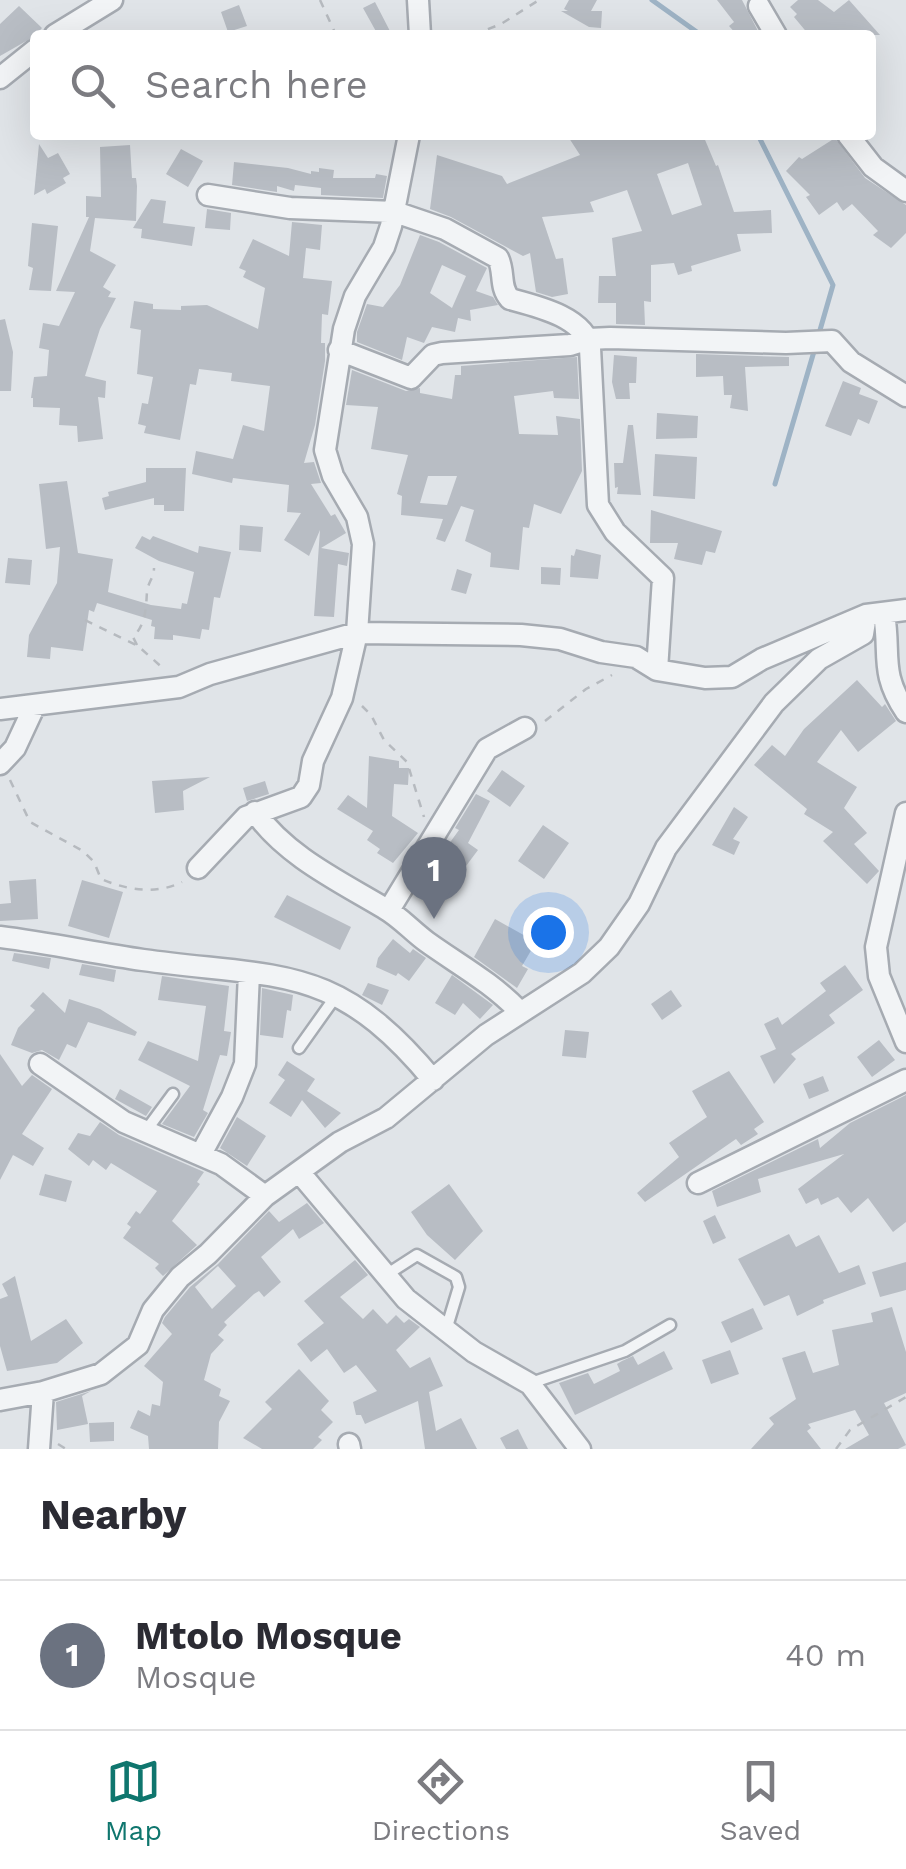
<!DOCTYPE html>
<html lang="en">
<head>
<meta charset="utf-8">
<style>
	:root { --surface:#fff; --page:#f7f7f7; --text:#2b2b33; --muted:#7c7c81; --line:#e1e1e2; --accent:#0f766e }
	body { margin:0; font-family:"Work Sans",sans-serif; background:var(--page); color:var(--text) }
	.you { position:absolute; left:548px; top:932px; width:35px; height:35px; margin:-25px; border:8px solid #fff; border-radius:50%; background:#1a73e8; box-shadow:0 0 0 15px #1a73e833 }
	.badge { display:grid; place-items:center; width:65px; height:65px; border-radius:50%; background:var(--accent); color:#fff; font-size:32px; font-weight:700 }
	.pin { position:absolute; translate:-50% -82px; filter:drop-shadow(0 2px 5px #0008) }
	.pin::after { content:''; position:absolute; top:52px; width:35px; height:30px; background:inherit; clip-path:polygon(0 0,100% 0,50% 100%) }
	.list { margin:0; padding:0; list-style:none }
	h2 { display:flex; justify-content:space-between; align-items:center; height:130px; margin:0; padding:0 40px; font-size:42px }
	h2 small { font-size:32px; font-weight:400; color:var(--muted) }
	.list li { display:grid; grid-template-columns:65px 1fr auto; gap:30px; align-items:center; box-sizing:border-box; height:150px; padding:0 40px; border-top:2px solid var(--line) }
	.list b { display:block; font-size:38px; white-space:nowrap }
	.list p { margin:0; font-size:32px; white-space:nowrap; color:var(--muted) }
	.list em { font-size:32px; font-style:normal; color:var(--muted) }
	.icon { flex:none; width:55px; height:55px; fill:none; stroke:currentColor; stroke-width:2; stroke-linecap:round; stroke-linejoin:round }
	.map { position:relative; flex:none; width:906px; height:1449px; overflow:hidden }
	.search { position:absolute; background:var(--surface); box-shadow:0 10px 40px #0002; left:30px; right:30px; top:30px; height:110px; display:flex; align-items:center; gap:25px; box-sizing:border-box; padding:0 35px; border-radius:10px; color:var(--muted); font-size:38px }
	.sheet { height:280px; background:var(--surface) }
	nav { display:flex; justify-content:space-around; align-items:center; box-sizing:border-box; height:140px; border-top:2px solid var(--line); background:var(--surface); font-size:28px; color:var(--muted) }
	nav a { display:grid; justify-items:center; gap:5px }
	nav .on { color:var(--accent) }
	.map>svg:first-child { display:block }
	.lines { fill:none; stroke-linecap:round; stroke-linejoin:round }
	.stream { stroke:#9eb3c5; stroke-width:5 }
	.building { fill:#b8bdc4; fill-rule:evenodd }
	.lane-casing { stroke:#a6abb2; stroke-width:15 }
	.street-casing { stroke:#a6abb2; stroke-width:25 }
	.path { stroke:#b6babf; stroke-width:2.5; stroke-dasharray:8 8; stroke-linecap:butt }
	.lane { stroke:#f2f4f6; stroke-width:10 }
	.street { stroke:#f2f4f6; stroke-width:20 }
</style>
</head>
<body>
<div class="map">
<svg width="906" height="1449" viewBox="0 0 906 1449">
	<rect width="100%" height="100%" fill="#e0e4e8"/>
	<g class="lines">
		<!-- stream -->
		<path class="stream" d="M652,0L701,35
			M758,135L833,285L818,337
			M775,484L815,348"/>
	</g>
	<!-- building -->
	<path class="building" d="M569,0H597L591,11H602L601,28L589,27L561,11H568L564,9Z
		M717,0H742L760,35H737L729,26L734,22Z
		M798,0H818L834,12L849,0L880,35H809L794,17L797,14L790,7Z
		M375,2L392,35H378L363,8Z
		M239,5L247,26L228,32L221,12Z
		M19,6L42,28L35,36L0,56V24Z
		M567,135H703L716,166L718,165L734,212L771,210L772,233L737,234L741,251L691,266L692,271L678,275L674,263L651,265V302L644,301L645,325L616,324V303H598L599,276H616L612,238L642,231L627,190L590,202L594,212L542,217L556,259L563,258L568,294L552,297L536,292L530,253L523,256L451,217L430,209L437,155L502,176L507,184L580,155ZM688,163L702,205L672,215L657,174Z
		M835,138L865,178L906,205V233L891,248L873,235L878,231L852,204L843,211L837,202L819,215L806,197L810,195L786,171L799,157L802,159Z
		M39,144L48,158L58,153L70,174L63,178L66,183L47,194L45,189L34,195Z
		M130,145L132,178H136L137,186L136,221L95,218L90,251L116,265L103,287L111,292L108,297L116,298L100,329L85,376L106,381L105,398L98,397L103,439L78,442L77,426L59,425L60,408L33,407V398H31L34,377L47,376L49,350L39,348L43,323L59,326L75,292L56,291L89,217H86V196L101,197L100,147Z
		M181,149L203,161L188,187L166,174Z
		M234,162L288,168L311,174V171L319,172V168L334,170L333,178H375L376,174L387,176L383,198L321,195V188L295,185L294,191L277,186V192L232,185Z
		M151,199L166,201L163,223L195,227L192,246L141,238L142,229L133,228Z
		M207,209L231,213L230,230L205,228Z
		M292,222L322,225L320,250L306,248L303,278L332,281L328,315L322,314L321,343H325V361L315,425L304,463L314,462L321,483L311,484L331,516L335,514L346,533L321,548L349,553L347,566L338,564L334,617L314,616L320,530L309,556L284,540L301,513L287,512L289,485L233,478L232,483L192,474L196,451L233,459L243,425L264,431L270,386L231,381L232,373L199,369L196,385L190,384L180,440L144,433L146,426L138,424L142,403L148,404L153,377L137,374L141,330L130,328L134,301L153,304V309L181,310V306L207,305L258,329L265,288L243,277L246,271L239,268L253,239L289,256Z
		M32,223L58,226L51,291L29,290L33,268L28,266Z
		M420,235L439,242L487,268L476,291L493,297L498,305L470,310L471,321L458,318L455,332L432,327L424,343L407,337L402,360L357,342V332L367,304L383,307L400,285ZM442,265L466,276L452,308L430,293Z
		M5,319L13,352L11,391H0V320Z
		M696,354L789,357V366L745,367L748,411L730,408L732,395H724L723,376L696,377Z
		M614,355L637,357L636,383H629L630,399H616L612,382Z
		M577,357L579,399L554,398L553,391L514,396L519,434L558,435L556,416L580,419L582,471L561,514L534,504L529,528L523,527L519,570L490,567L491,553L465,541L474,510L461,506L445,542L436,539L443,519L401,515L402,496L397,494L408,455L371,449L378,407L346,405L352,370L406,391L420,388V393L452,399L455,375H461V366ZM428,476H457L447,505L420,503Z
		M843,381L861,388L859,394L878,401L869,424L858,419L851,436L825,426Z
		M657,413L698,416L697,438L656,439Z
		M628,425H633L641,495L617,494L618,487L615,488L614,463H623Z
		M655,454L697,457L695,499L653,496Z
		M146,468H186L184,511H164V505H154V498L105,510L102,498L109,496L108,492L146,482Z
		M67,481L78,553L113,559L108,592L151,605L181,609L182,603L187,604L194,572L159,561L135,548L142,536L150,540L153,536L198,553L199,546L231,552L220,598L214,597L209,630L202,629L200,639L173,635V640L154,639L155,627L151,626L152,620L97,603L94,612L89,610L83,651L51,647L50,659L27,657L29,635L57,583L60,547L46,549L39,484Z
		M651,510L722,531L715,553L706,551L702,565L674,559L678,543H650Z
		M240,525L263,527L261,552L239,550Z
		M576,549L601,555L598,579L570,577L571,555L574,556Z
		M8,558L32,560L30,585L5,583Z
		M541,567L561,568L560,585L541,584Z
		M457,569L472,574L466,594L451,590Z
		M857,680L882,707L885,704L896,721L858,752L841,730L817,762L857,787L844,808L867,833L854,844L879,871L867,884L823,841L833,832L804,814L807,809L754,765L772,745L785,756L804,729Z
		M369,756L399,761V768H409L408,785L394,784L392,816L418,833L393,863L377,853L380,849L367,840L373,831L337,809L348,795L367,808Z
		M502,770L525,786L510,807L487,791Z
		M210,777L183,791L184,810L155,813L152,781Z
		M265,781L269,794L247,801L243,788Z
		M476,794L490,801L468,843L478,850L460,874L438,859L459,830L455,828Z
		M734,807L748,817L733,839L740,842L734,855L712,845Z
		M543,825L569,843L544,879L518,861Z
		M36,879L38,919L0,921V904L11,903L9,881Z
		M82,880L123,892L109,938L68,926Z
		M287,895L351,927L340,950L274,917Z
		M495,919L536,942L522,966L528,969L517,988L474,957Z
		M393,939L410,953L413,949L426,958L409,981L398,973L396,976L376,967L378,958Z
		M14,953L51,958L49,969L12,961Z
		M82,964L116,970L114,982L79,975Z
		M845,965L863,990L829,1015L835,1023L791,1054L796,1059L774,1084L760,1056L776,1049L764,1024L778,1017L782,1025L826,991L820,983Z
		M452,975L493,1005L480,1019L463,1003L455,1015L435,1003Z
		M162,976L229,986L224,1031L231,1032L227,1056L220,1055L203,1110L208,1113L194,1137L162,1124L190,1086L138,1060L148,1041L198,1061L206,1006L158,1000Z
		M368,983L389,990L382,1005L362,995Z
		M262,988L293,995L291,1011L287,1010L283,1038L260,1035Z
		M671,990L682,1006L662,1020L651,1004Z
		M43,992L65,1013L69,999L100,1009L137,1032L135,1036L88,1022L76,1048L67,1044L59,1060L42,1050L32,1053L11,1045L18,1028L35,1010L30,1006Z
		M565,1030L589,1032L586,1058L562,1056Z
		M879,1040L895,1060L872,1077L857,1057Z
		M0,1054L22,1086L32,1075L52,1089L22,1134L44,1148L33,1166L13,1155L0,1180Z
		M287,1061L315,1079L307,1091L341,1113L325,1128L302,1100L291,1117L269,1103L285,1080L278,1075Z
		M729,1071L764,1122L754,1129L758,1134L741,1145L736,1139L645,1202L637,1193L679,1157L669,1143L707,1117L692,1091Z
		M823,1076L829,1091L809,1099L803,1084Z
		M120,1089L152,1107L146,1116L115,1099Z
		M906,1095V1222L893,1232L868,1198L851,1213L838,1197L821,1205L818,1198L806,1204L798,1189L844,1154L758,1179L761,1192L717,1207L712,1191L818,1139L820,1148L850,1123Z
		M237,1117L266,1136L247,1166L220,1148Z
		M100,1122L119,1135L204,1172L197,1182L200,1184L172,1221L197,1245L163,1276L155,1268L159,1264L123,1238L131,1227L127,1224L136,1211L140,1214L157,1191L111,1163L106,1170L93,1160L89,1166L68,1149L78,1133L90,1136Z
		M45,1174L72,1181L66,1202L39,1195Z
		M449,1184L483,1231L455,1260L427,1235L411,1212Z
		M307,1203L324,1223L299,1239L293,1229L261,1257L281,1282L264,1297L259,1291L254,1294L224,1322L227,1325L218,1335L224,1340L211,1354L204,1380L221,1389L219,1396L230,1401L219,1422L218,1449H149L148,1436L130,1428L138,1410L150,1416L152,1404L160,1406L163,1382L144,1366L172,1334L162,1323L165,1317L190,1287L218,1264L269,1211L279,1222ZM218,1266L236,1286L212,1309L195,1287Z
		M715,1215L726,1238L713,1244L703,1221Z
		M789,1234L796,1247L819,1235L839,1273L859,1265L866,1284L823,1300L824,1303L797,1316L789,1295L764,1306L738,1259Z
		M355,1260L368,1275L340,1297L363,1319L373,1309L387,1324L396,1315L404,1323L409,1319L420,1327L396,1350L410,1368L430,1357L443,1386L429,1392L436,1431L461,1418L477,1449H425L418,1401L365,1424L361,1415H356L353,1402L377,1391L356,1365L344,1373L327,1349L311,1362L297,1344L324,1323L304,1301Z
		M906,1262V1290L880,1297L872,1272Z
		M15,1276L31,1341L66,1319L83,1343L57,1363L7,1371L0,1346V1299L8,1296L2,1284Z
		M892,1307L906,1352V1393L884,1403L906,1445L898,1449H845L869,1435L855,1410L808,1424L811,1428L807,1431L821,1449H751L774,1424L769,1418L796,1399L782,1358L805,1351L813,1373L839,1365L832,1330L873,1322L871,1313Z
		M753,1308L763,1329L731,1343L721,1322Z
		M730,1350L739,1374L711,1384L702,1360Z
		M664,1351L673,1369L575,1415L559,1383L588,1373L594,1384L620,1371L617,1364L622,1361L633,1356L638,1365Z
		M299,1369L329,1401L321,1410L333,1422L318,1437L322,1440L313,1449H262L243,1438L272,1409L265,1402Z
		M91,1391L82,1396L88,1424L57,1430L56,1402Z
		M114,1422V1441L90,1442L89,1423Z
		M518,1429L528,1449H506L500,1438Z"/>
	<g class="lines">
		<!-- lane casing -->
		<g class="lane-casing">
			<path id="lane" d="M299,1048L336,996
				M145,1132L173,1094
				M386,1275L417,1255L456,1277L459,1287L446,1330
				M531,1383L625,1351L670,1325"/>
		</g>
		<!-- street casing -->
		<g class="street-casing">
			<path id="street" d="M418,0L420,35
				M759,6L776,35
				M55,35L112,0
				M0,78L35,50
				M848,135L873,167L906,191
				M208,195L290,208L395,212L445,229L498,258C505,272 499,287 510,299C536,306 585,317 590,348L598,505L615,532L663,578L657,670
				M339,350L411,378L433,355L442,353L570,345L589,339L610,338L786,343L832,341L851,362L906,396
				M884,614C891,655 879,672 906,712
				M0,709L179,687L210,674L357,633L521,635L560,639L601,652L636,657L657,670L705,678L732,677L762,659L866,615L906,610
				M0,764L15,748L35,705
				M255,812C286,856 339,881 384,908C400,917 412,931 427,942C459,965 491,982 519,1011
				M906,813L876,947L879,976L906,1042
				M198,868L246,817L301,797L309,785L313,761L342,698L357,633L363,544L357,517L333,476L325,450L344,329L355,296L384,247L391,226L409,135
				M389,910L487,749L525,728
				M0,937C48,943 95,953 143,960C281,979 335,962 433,1080
				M40,1064L124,1122L221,1164L265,1196
				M201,1154L232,1097L245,1064L249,973
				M300,1173L406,1299L474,1352L530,1384L580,1449
				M698,1183L906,1080
				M0,1400L43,1392L101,1374L138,1345L153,1310L180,1277L208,1254L265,1196L340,1142L386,1118L486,1035L582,973L609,947L639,904L666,848L774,703L819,659L863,634L866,615
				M349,1444L350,1449
				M39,1449L43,1392"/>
		</g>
		<!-- path -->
		<path class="path" d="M320,0L336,35
			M473,35L501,24L539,0
			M85,620L138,646L165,670
			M137,645L133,637C146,624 146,608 147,591C148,583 154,577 154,568
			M362,706L371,715L384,740L407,762L424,817
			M545,721L586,689L612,675
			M10,780L30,822L83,851L94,862L101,879C127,890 156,895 182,882
			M58,1444L66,1449
			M836,1449L850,1430L906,1397"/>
		<!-- lane -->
		<use href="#lane" class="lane"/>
		<!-- street -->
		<use href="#street" class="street"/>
	</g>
</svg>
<div class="you"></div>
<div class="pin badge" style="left:434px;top:919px;background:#6b7280">1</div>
<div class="search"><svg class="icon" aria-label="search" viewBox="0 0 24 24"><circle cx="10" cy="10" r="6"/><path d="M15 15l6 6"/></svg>Search here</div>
</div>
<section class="sheet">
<h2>Nearby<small></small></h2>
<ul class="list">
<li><span class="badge" style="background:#6b7280">1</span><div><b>Mtolo Mosque</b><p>Mosque</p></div><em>40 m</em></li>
</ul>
</section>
<nav>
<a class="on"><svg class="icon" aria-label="map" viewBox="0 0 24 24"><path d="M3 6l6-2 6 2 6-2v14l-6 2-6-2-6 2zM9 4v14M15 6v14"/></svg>Map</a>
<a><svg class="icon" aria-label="directions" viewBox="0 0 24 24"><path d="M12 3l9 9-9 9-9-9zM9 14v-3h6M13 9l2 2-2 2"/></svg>Directions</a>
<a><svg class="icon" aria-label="saved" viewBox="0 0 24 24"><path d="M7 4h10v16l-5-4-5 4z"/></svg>Saved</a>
</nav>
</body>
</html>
